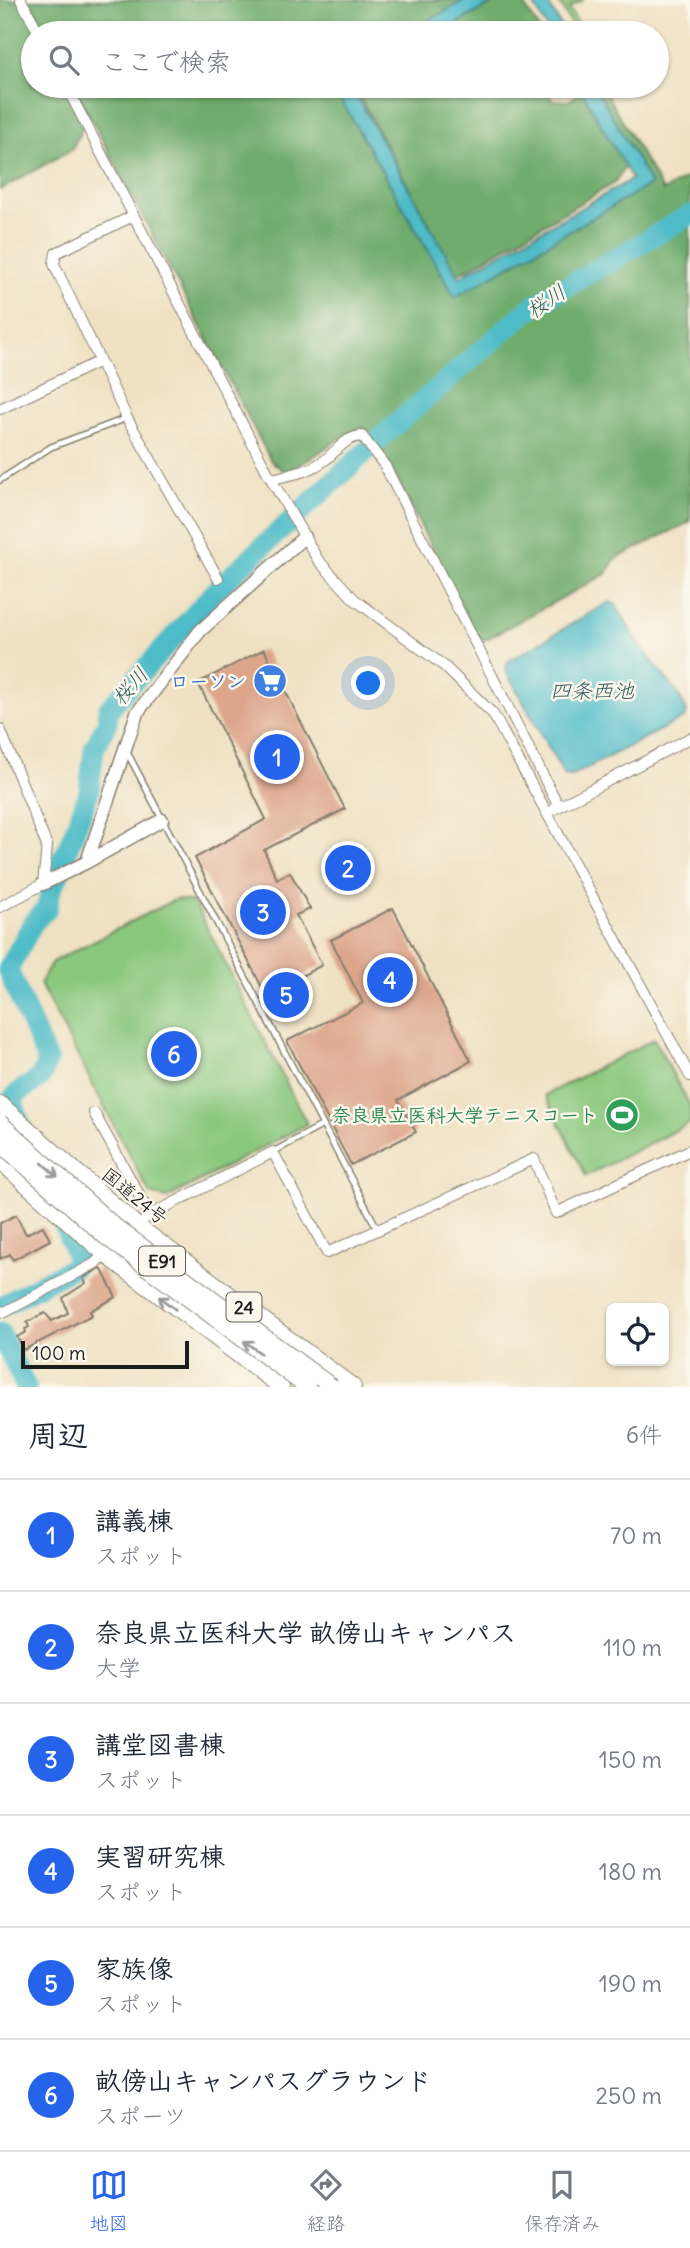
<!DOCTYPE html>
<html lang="ja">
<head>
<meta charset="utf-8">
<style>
	:root { --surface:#fff; --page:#f2f2f3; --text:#1f2937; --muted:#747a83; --line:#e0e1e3; --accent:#2563eb }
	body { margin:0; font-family:Delius,"Klee One",sans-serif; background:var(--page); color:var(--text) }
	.controls { position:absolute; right:21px; bottom:21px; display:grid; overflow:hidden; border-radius:10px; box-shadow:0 2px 5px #0004 }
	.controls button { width:63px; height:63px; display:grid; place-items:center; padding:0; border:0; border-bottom:2px solid var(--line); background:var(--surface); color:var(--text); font:35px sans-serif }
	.scale { position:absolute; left:21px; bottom:18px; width:168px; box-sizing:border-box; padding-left:7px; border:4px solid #1c1c1c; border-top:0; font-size:19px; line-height:24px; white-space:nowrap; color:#1c1c1c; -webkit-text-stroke:5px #fbf7ec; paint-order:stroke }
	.you { position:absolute; left:369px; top:684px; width:24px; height:24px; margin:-18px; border:5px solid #fff; border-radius:50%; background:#1a73e8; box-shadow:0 0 0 10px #1a73e833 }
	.badge { display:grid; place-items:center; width:46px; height:46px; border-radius:50%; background:var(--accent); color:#fff; font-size:23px; font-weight:700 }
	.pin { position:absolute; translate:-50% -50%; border:4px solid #fff; box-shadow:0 2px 7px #0006 }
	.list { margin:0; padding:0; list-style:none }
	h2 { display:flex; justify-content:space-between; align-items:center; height:91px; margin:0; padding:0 28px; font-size:30px }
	h2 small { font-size:23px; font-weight:400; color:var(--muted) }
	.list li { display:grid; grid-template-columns:46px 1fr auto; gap:21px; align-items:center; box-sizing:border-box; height:112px; padding:0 28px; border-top:2px solid var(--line) }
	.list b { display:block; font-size:26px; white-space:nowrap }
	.list p { margin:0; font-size:23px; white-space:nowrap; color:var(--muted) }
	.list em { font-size:23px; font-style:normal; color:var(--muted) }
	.icon { flex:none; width:38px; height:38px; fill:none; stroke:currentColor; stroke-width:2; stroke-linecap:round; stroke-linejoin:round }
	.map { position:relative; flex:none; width:690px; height:1387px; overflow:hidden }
	.search { position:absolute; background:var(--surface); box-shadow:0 2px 5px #0004; left:21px; right:21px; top:21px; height:77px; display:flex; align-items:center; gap:18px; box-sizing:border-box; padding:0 24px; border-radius:38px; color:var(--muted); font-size:26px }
	.sheet { height:763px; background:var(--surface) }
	nav { display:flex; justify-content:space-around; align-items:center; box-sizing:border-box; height:98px; border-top:2px solid var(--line); background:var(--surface); font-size:19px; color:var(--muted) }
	nav a { display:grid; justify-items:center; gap:4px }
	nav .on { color:var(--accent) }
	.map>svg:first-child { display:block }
	.green { fill:#8ac87e; stroke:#53724d; stroke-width:2 }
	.forest { fill:#6fac6d; stroke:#466444; stroke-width:2 }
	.water { fill:#4ebcc8; stroke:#356c72; stroke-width:2 }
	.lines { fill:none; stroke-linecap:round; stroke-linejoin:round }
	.river { stroke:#4ebcc8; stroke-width:21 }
	.building { fill:#dda68b }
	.service-casing { stroke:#867e6f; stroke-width:8 }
	.minor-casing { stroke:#867e6f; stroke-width:12 }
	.tertiary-casing { stroke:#867e6f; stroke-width:15 }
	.trunk-casing { stroke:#867e6f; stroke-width:18 }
	.service { stroke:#fff; stroke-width:5 }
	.minor { stroke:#fff; stroke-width:10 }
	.tertiary { stroke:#fff; stroke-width:12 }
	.trunk { stroke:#fff; stroke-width:16 }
	.trunk-bridge-casing { stroke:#867e6f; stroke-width:18; stroke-linecap:butt }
	.trunk-bridge { stroke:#fff; stroke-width:16 }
	.oneway { stroke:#999 }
	.labels { text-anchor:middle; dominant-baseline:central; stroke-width:5; stroke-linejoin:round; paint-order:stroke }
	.shield { fill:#fbf7ec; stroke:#5f5e5a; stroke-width:2 }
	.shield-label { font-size:18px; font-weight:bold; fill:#1c1c1c }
	.shop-label { font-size:19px; font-weight:bold; fill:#366cbe; stroke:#fbf7ec; text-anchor:end }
	.leisure-label { font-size:19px; font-weight:bold; fill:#27864d; stroke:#fbf7ec; text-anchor:end }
	.street-label { font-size:19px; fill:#1c1c1c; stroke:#fbf7ec }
	.water-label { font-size:21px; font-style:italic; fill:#305c61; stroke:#fbf7ec }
</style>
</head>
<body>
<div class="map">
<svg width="690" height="1387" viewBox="0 0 690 1387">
	<rect width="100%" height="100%" fill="#fbf7ec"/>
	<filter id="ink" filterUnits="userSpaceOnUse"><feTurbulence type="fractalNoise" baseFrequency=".0143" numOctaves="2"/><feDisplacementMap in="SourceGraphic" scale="14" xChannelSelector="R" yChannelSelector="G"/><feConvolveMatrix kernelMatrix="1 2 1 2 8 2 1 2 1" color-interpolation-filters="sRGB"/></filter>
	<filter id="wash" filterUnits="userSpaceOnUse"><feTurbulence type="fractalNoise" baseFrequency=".00686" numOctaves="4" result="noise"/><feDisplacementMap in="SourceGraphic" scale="28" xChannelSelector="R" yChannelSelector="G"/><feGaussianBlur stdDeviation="1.57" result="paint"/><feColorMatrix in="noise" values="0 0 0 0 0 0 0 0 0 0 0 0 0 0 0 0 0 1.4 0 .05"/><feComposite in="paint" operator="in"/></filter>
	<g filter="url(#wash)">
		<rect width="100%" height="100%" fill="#efe1c2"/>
		<!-- green -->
		<path class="green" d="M558,0H583L569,8L584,33H576Z
			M176,899L194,902L307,1124L167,1198L150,1194L40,984L52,962Z
			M654,1039L690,1106V1123L586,1176L545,1095Z"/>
		<!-- forest -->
		<path class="forest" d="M0,0H23L40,33H33V86H71L88,116L72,149L0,190Z
			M29,0H465L407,33H47Z
			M481,0H521L542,33H433Z
			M74,86H333L455,297L651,184L595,86H602L663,191L690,176V522L615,559L606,574L483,641L477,637L388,462L363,428C349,426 308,466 284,471L271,461Z
			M354,86H548L551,100L568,101L582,92L626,166L614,183L466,270L455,273Z"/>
		<!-- water -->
		<path class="water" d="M465,0H499L439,33H407Z
			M531,0H546L565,33H550Z
			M333,86H351L459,277L632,179L579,86H595L651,184L455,297Z
			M609,602L615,604L641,647L676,691L687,711L685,717L572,776L564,775L506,671L507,662Z"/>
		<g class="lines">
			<!-- river -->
			<path class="river" d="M23,1131L12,1100C26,1080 41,1089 47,1060L8,970L33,923L47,908L51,889L58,877L54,871L67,851L89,792L94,749L107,723L108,710L218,588L387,432L533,306L690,215
				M0,1307L73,1267L77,1257L56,1205
				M0,1333L26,1387"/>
		</g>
		<g id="blocks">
			<!-- building -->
			<path class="building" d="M264,649L345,809L264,850L277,879L290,872L310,909L296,915L322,965L266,995L195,858L266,819L198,683Z
				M393,908L471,1061L398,1100L416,1132L351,1165L287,1041L363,1003L331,940Z
				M16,1215L26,1234L43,1226L50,1240L13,1260L10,1254L0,1259V1223Z
				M101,1268L116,1297L90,1311L92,1315L24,1350L17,1337L26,1332L25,1329L29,1327L27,1322L45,1313L52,1321L68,1313L63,1298L86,1283L83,1278Z"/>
		</g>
	</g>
	<g filter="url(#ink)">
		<use href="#blocks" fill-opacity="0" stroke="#867e6f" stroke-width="2"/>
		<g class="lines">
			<!-- service casing -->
			<g class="service-casing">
				<path id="service" d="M0,480L51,447L127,418
					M127,752L378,1230
					M273,1152L323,1125"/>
			</g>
			<!-- minor casing -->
			<g class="minor-casing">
				<path id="minor" d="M21,0L39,33
					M66,86L271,479L318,560L354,599L444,666L493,714L690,1076
					M133,216L56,253L54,264L127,418L218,578
					M0,409L98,362
					M271,479C290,475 309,472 325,460C338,450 345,437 362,436L385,466L559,807
					M0,729L47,846L43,884L0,907
					M554,809L690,738
					M94,1113L150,1215L146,1218
					M150,1215L273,1152L327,1253L534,1159L556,1213L690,1150
					M0,1311L5,1312L94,1264L108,1251"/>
			</g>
			<!-- tertiary casing -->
			<g class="tertiary-casing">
				<path id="tertiary" d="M87,862L162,820
					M43,884L87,862L137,713L200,631L304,537"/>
			</g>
			<!-- trunk casing -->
			<g class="trunk-casing">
				<path id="trunk" d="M0,1104L136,1225L353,1387
					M0,1161L105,1254L281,1387"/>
			</g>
			<!-- service -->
			<use href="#service" class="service"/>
			<!-- minor -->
			<use href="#minor" class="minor"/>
			<!-- tertiary -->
			<use href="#tertiary" class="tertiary"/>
			<!-- trunk -->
			<use href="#trunk" class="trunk"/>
			<!-- trunk-bridge casing -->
			<g class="trunk-bridge-casing">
				<path id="trunk-bridge" d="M0,1123L114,1226L332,1387
					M0,1143L105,1236L307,1387"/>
			</g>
			<!-- trunk-bridge -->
			<use href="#trunk-bridge" class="trunk-bridge"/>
		</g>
		<!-- one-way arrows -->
		<defs><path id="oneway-shaft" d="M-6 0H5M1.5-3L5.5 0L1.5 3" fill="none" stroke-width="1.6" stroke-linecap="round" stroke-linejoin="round" transform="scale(1.75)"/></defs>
		<g class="oneway">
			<use href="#oneway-shaft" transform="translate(50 1170) rotate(42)"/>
			<use href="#oneway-shaft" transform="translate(167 1303) rotate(-143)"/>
			<use href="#oneway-shaft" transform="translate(252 1347) rotate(-144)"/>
		</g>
	</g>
	<!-- icons -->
	<defs>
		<g id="supermarket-disc" transform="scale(1.75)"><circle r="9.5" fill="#3f7fe0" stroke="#fbf7ec"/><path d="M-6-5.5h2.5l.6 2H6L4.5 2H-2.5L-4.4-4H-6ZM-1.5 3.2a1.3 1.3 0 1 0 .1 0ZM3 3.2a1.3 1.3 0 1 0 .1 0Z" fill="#fff"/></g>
		<g id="stadium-disc" transform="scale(1.75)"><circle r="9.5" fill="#2e9e5b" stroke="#fbf7ec"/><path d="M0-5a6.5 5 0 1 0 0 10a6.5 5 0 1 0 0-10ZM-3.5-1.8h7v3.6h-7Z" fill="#fff"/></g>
	</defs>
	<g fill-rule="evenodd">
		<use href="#supermarket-disc" x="270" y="681"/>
		<use href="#stadium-disc" x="622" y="1115"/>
	</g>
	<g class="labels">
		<!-- shield labels -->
		<g class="shield">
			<rect x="139" y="1246.5" width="46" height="29" rx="5"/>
			<rect x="226.5" y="1292.5" width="35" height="29" rx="5"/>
		</g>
		<g class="shield-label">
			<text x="162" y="1261">E91</text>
			<text x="244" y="1307">24</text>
		</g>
		<!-- shop labels -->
		<g class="shop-label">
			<text x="246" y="681">ローソン</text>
		</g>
		<!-- leisure labels -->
		<g class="leisure-label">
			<text x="598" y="1115">奈良県立医科大学テニスコート</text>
		</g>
		<!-- street labels -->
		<g class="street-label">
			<text transform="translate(135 1196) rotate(39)">国道24号</text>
		</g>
		<!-- water labels -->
		<g class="water-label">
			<text transform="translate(546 301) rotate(-34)">桜川</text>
			<text transform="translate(130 686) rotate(-48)">桜川</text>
			<text x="592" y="690">四条西池</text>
		</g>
	</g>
</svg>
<div class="controls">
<button><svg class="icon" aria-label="locate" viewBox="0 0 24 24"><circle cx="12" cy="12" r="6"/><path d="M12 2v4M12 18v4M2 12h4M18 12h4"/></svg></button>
</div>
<div class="scale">100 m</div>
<div class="you"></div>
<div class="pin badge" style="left:277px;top:757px">1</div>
<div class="pin badge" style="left:348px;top:868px">2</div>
<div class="pin badge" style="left:263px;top:912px">3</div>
<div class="pin badge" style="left:390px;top:980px">4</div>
<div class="pin badge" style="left:286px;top:995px">5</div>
<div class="pin badge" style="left:174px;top:1054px">6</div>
<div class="search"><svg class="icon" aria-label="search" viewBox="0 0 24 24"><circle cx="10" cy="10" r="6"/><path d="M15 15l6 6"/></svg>ここで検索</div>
</div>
<section class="sheet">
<h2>周辺<small>6件</small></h2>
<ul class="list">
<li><span class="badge">1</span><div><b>講義棟</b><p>スポット</p></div><em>70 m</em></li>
<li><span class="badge">2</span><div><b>奈良県立医科大学 畝傍山キャンパス</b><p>大学</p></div><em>110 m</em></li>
<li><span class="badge">3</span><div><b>講堂図書棟</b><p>スポット</p></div><em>150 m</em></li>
<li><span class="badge">4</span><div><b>実習研究棟</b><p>スポット</p></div><em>180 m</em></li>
<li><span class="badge">5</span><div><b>家族像</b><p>スポット</p></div><em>190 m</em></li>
<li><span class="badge">6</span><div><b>畝傍山キャンパスグラウンド</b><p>スポーツ</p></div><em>250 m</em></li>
</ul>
</section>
<nav>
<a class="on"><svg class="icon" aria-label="map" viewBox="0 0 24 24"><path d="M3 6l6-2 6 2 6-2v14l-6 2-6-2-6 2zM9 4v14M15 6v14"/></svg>地図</a>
<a><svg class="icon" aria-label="directions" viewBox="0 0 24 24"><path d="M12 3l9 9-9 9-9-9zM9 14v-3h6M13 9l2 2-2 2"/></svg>経路</a>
<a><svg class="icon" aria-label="saved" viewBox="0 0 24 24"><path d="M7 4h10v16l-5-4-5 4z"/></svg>保存済み</a>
</nav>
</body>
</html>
